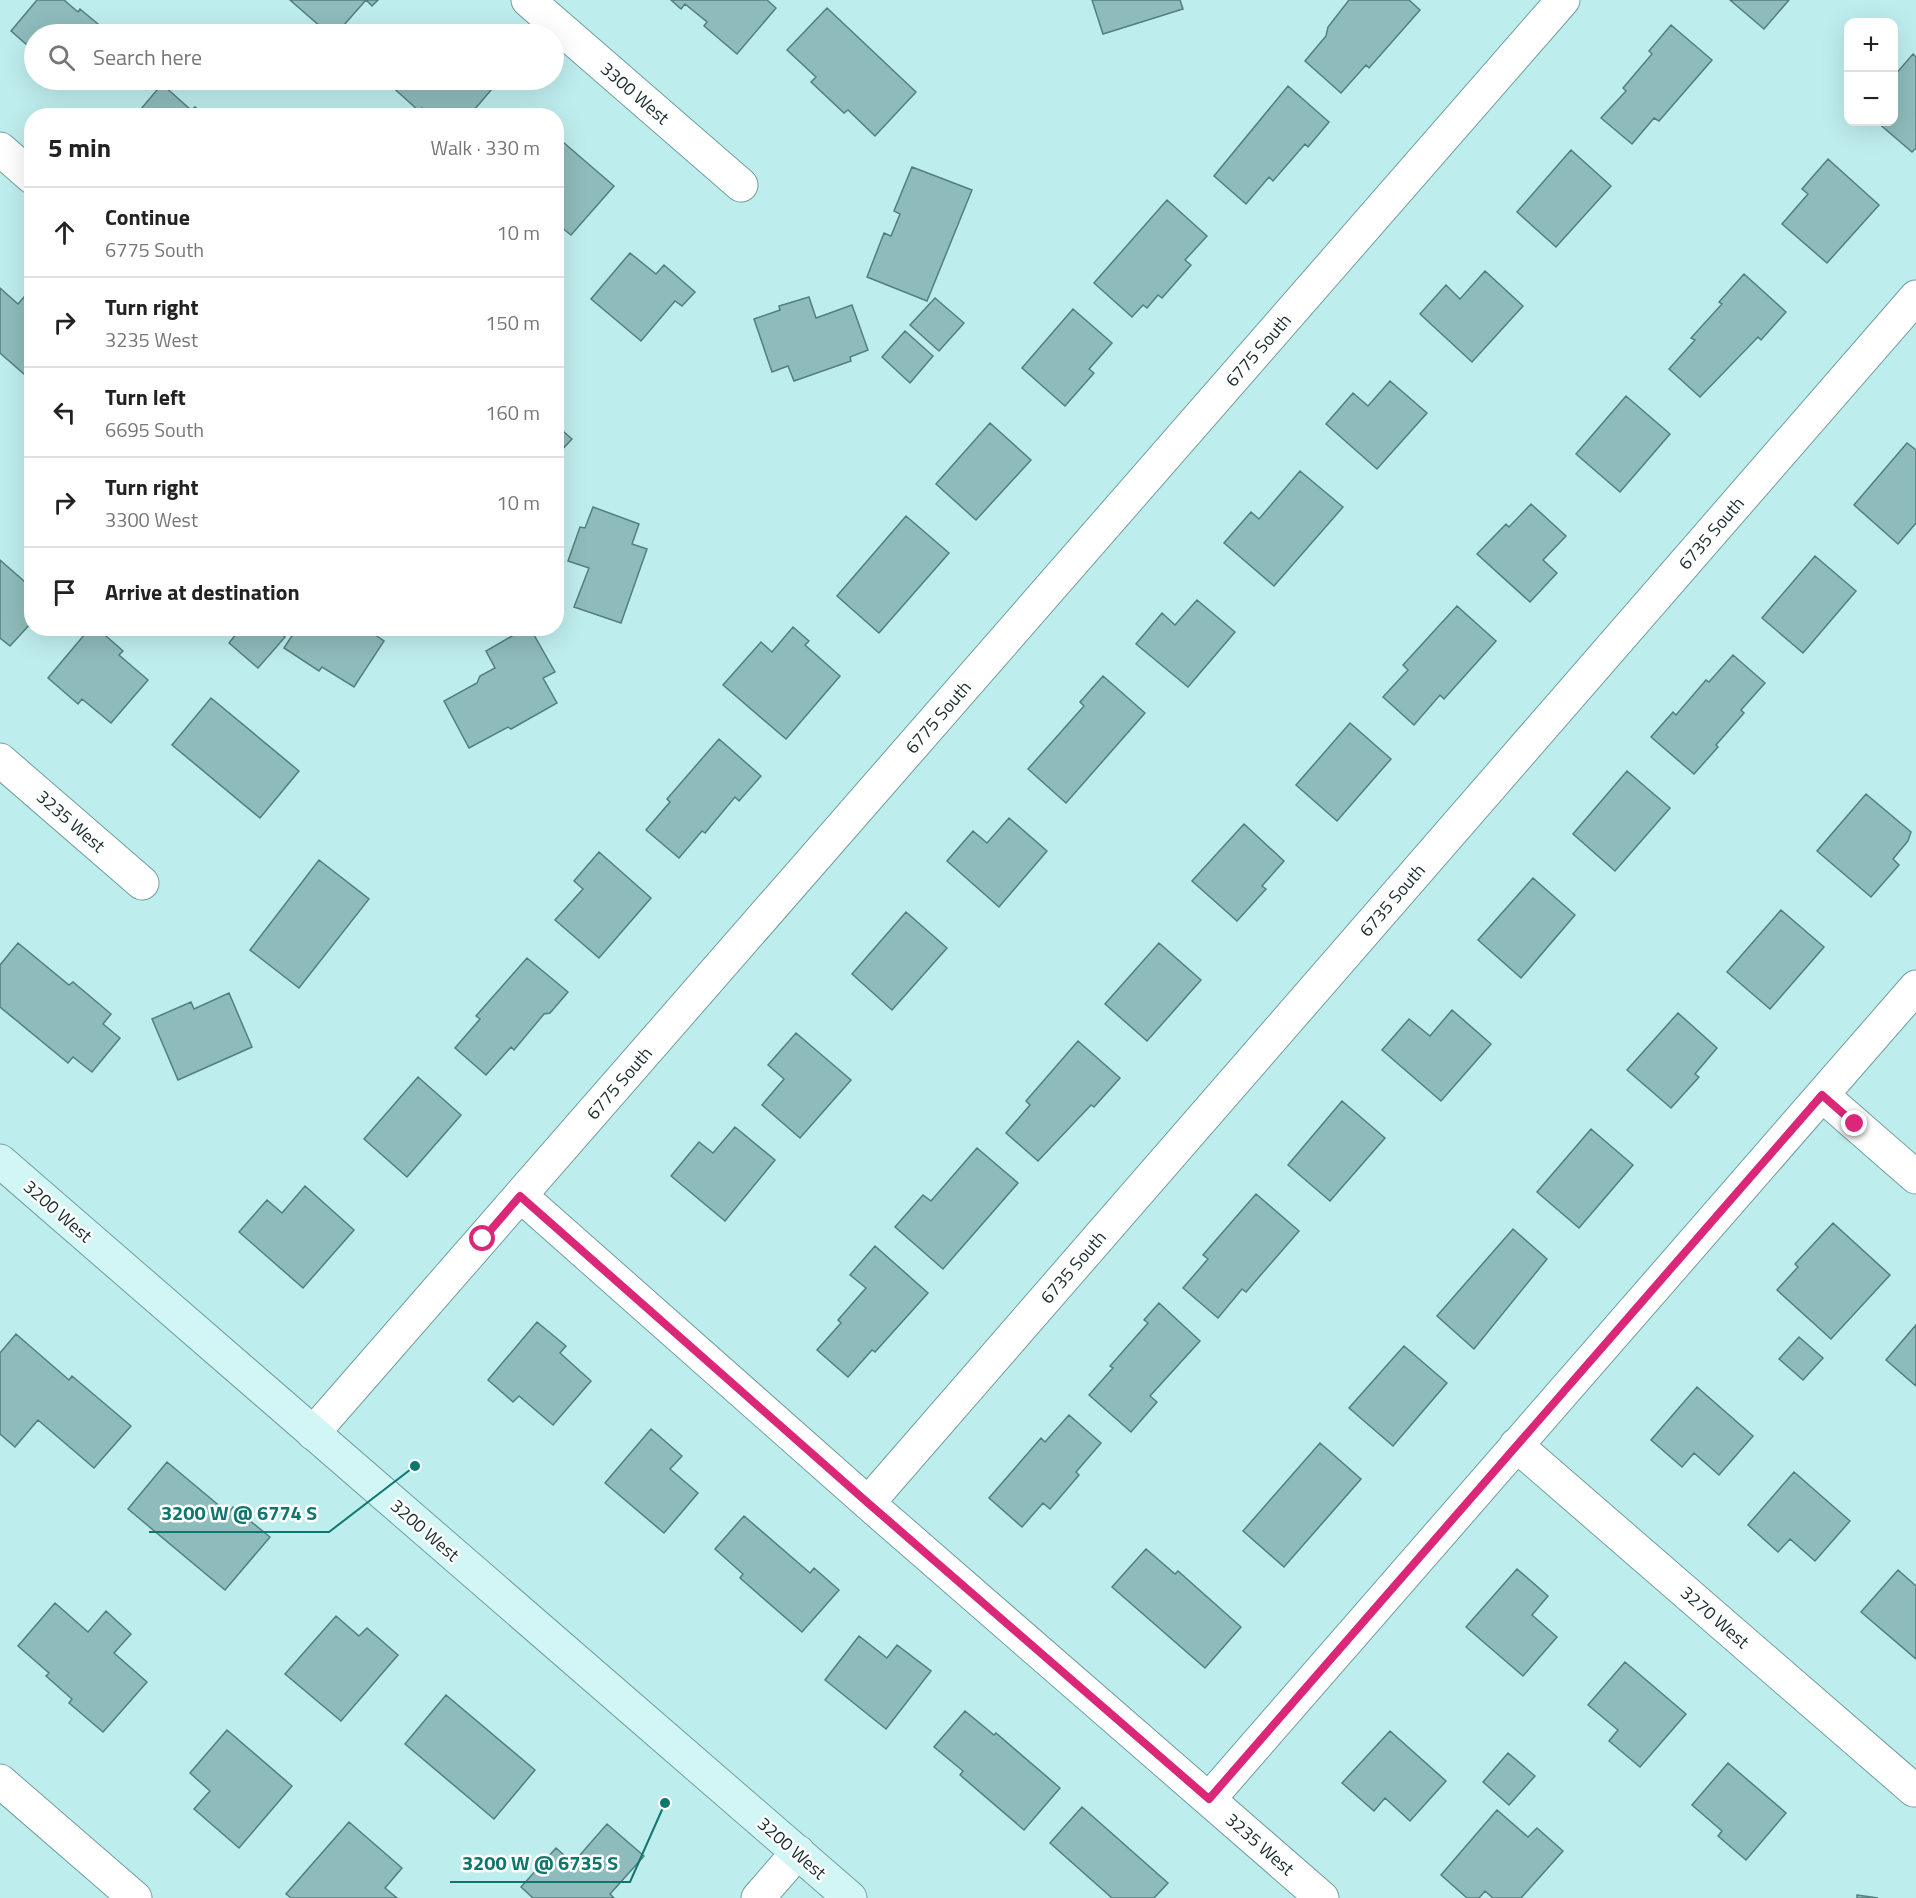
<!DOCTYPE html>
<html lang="en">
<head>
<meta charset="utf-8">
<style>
	:root { --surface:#fff; --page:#f6f6f6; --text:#222; --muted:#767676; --line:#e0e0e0 }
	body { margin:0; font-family:"Titillium Web",sans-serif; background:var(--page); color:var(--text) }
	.controls { position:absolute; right:18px; top:18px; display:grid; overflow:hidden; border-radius:12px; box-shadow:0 6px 24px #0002 }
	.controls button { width:54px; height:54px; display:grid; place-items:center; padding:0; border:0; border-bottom:2px solid var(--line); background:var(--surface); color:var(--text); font:30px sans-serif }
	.stop { position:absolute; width:18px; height:18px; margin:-14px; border:4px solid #db2777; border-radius:50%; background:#fff }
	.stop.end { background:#db2777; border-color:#fff; box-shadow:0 2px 6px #0008 }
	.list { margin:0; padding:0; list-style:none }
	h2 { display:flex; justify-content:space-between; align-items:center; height:78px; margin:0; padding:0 24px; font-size:26px }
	h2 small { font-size:20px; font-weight:400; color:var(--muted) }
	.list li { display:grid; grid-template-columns:39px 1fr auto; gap:18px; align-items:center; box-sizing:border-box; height:90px; padding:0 24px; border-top:2px solid var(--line) }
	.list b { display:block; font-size:22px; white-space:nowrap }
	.list p { margin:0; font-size:20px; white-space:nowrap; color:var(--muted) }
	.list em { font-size:20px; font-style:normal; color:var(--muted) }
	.icon { flex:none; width:33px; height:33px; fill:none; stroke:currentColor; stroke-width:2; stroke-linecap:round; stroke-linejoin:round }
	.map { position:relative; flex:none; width:1916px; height:1898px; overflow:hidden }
	.search { position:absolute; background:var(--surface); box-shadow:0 6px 24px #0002; left:24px; top:24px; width:540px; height:66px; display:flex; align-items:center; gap:15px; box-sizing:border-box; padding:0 21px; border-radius:33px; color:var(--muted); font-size:22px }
	.panel { position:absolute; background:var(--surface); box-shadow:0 6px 24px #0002; left:24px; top:108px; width:540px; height:528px; border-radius:24px }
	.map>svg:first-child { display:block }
	.building { fill:#8ebbbb; stroke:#537f7f; stroke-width:1.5 }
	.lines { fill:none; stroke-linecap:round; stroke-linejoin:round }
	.street-casing { stroke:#729e9e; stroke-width:35 }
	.secondary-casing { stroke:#729e9e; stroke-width:35 }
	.street { stroke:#fff; stroke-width:33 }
	.secondary { stroke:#d2f6f6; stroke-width:33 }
	.route { stroke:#db2777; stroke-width:8 }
	.labels { text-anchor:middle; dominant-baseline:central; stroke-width:5; stroke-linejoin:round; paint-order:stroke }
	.street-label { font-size:18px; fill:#1b2d2d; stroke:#fff }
	.leader { fill:none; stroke:#0f766e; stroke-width:2 }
	.callout-dot { fill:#0f766e; stroke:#fff; stroke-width:2 }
	.callout-label { font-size:20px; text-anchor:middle; font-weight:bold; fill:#0f766e; stroke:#fff; stroke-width:5; stroke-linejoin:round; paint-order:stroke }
</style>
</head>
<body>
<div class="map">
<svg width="1916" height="1898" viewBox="0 0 1916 1898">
	<rect width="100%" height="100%" fill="#beeded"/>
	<!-- building -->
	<path class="building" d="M37,0H64L78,12L80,9L110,34H34V51L11,31Z
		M290,0H378L372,6L366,0L336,34H329Z
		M671,0H767L776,8L737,54L704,26L707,22L685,4L681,9Z
		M1092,0H1180L1183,9L1103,34Z
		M1349,0H1409L1420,10L1369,68L1366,65L1341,93L1305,61L1326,36L1328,27Z
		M1730,0H1789L1764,29Z
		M827,8L916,92L875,136L848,110L844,113L811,82L816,77L787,50Z
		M1671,25L1712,60L1659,121L1654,118L1632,144L1601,118L1626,91L1623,88L1652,54L1649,51Z
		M1913,54L1916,57V148L1912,152L1877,122H1894V76Z
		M58,80H78L69,89Z
		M391,80H479L491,90L469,116H431L422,108L419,111L388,83Z
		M162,84L191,110L195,107L205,116H135Z
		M1288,86L1329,122L1308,147L1305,144L1273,181L1269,177L1246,204L1214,176Z
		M556,136L614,186L571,235L556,223Z
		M1571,150L1611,186L1556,247L1517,212Z
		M1828,159L1879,205L1827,263L1782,224L1808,194L1802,189Z
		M912,167L972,190L927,301L867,277L884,233L891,236L900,214L894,211Z
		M1167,200L1207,236L1185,260L1191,265L1162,298L1158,295L1147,308L1143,305L1132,317L1094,283Z
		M630,253L656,274L664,265L695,292L682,306L675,301L641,341L591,299Z
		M1485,271L1523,306L1472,362L1420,314L1446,285L1460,299Z
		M1744,274L1786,312L1761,340L1758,337L1700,397L1669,369L1695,340L1691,338L1722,304L1719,302Z
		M0,288L18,304L24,297L32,304V381L0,353Z
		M809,297L816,318L852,305L868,350L850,357L851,361L794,381L788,366L772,372L754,319L780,310L779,306Z
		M935,298L964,323L939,351L910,325Z
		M1073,309L1112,343L1089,369L1094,373L1065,406L1022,368Z
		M905,331L933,356L910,383L882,357Z
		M1390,381L1427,413L1377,469L1326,424L1353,393L1368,406Z
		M1626,396L1670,434L1620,492L1576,454Z
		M990,423L1031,460L976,520L936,484Z
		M556,425L572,439L556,456Z
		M1907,443L1916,450V523L1898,544L1854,505Z
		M1300,471L1343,507L1274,586L1224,543L1251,512L1259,519Z
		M1531,504L1566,536L1543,560L1557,573L1530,602L1477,554L1506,524L1509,527Z
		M593,507L639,524L632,544L647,549L621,623L574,607L589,568L568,561L580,527L585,528Z
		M906,516L949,553L879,633L837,596Z
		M1815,556L1856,591L1803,653L1762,618Z
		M0,560L32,588V622L10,646L0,638Z
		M1197,600L1235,632L1188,687L1136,644L1162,613L1175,625Z
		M1457,606L1496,641L1444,699L1440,695L1414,725L1383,697L1408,670L1403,665Z
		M793,627L809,641L805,645L840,676L786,739L723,685L761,642L772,652Z
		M90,628H97L123,651L119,655L148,680L111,723L82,699L78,704L48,678Z
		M241,628H276L285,637L258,668L229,643Z
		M297,628H365L384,641L354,687L322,667L319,671L284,648Z
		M526,628H530L555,672L543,678L557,703L511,729L508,727L469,748L444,701L477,683L480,676L495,668L486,651Z
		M1733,655L1765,683L1741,710L1744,713L1716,745L1718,747L1694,774L1651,737L1673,712L1676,715L1706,680L1709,682Z
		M1103,676L1145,713L1066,803L1028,769L1084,706L1080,702Z
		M211,698L299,771L260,818L172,745Z
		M1350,723L1391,759L1337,821L1296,785Z
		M719,739L761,776L739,801L735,797L705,833L702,831L679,858L646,830L670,802L667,799Z
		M1627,771L1670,808L1615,871L1573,834Z
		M1866,794L1911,832L1908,841L1893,859L1899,865L1871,897L1817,851Z
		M1009,818L1047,851L999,907L947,861L973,831L987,843Z
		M1244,824L1284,861L1262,886L1266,889L1237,921L1192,881Z
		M599,852L651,898L599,958L555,920L583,889L574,881Z
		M319,860L369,899L299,988L250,950Z
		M1533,878L1575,915L1521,978L1478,940Z
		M1781,910L1824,947L1770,1009L1727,972Z
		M906,912L947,948L892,1010L852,974Z
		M18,943L69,985L73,982L111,1014L103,1024L120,1038L92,1072L73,1057L68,1063L0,1007V965Z
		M1159,943L1201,980L1147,1041L1105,1004Z
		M527,958L568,992L550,1013L544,1014L514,1050L511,1047L486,1075L455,1048L480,1019L476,1016Z
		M229,993L252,1047L178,1080L152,1019L191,1002L194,1009Z
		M1452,1010L1491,1044L1441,1101L1382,1050L1409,1019L1430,1036Z
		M1678,1013L1717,1048L1695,1074L1699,1077L1671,1108L1627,1070Z
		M796,1033L851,1080L800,1138L762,1105L784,1079L768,1065Z
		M1078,1041L1120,1078L1094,1107L1091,1105L1038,1161L1006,1133L1030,1105L1026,1101Z
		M418,1077L461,1115L407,1177L364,1139Z
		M1342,1101L1385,1138L1330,1201L1288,1165Z
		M735,1127L775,1160L725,1221L671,1176L699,1142L713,1153Z
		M1591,1129L1633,1165L1579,1228L1537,1192Z
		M977,1148L1018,1183L943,1269L895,1227L923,1195L931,1201Z
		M305,1186L354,1230L303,1288L239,1232L267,1200L282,1213Z
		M1256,1194L1299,1231L1246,1292L1242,1289L1218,1318L1183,1288L1208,1259L1203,1255Z
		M1833,1223L1890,1275L1831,1339L1777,1290L1798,1267L1795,1264Z
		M1513,1229L1547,1259L1474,1349L1437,1316Z
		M875,1246L928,1293L875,1352L872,1350L848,1377L817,1350L841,1323L838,1320L866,1288L850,1275Z
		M1159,1303L1200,1341L1150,1396L1157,1402L1131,1432L1089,1395L1113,1368L1110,1366L1148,1323L1144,1320Z
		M537,1322L566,1346L560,1353L591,1381L553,1425L519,1396L513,1402L488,1380Z
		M1916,1325V1386L1886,1360Z
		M16,1334L69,1380L72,1376L131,1426L94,1468L38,1420L15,1447L0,1434V1353Z
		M1799,1337L1823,1358L1803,1380L1779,1359Z
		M1404,1346L1447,1383L1393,1446L1349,1408Z
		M1697,1387L1753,1436L1719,1475L1694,1453L1682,1467L1651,1440Z
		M1069,1415L1101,1443L1076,1472L1079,1475L1050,1509L1043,1503L1022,1527L989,1498L1041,1438L1045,1442Z
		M651,1429L682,1456L670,1469L698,1493L664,1533L605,1483Z
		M1320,1443L1361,1479L1284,1567L1243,1531Z
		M167,1462L228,1513L233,1507L270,1537L225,1590L128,1509Z
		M1794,1472L1850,1521L1815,1561L1790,1539L1778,1552L1748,1525Z
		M744,1516L810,1573L814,1568L839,1590L802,1632L740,1578L743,1574L715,1549Z
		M1146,1549L1175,1574L1178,1571L1241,1627L1205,1668L1112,1587Z
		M1517,1569L1548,1596L1532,1615L1557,1637L1523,1676L1466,1627Z
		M1898,1570L1916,1586V1659L1861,1612Z
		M55,1603L88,1632L106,1611L131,1634L114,1653L147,1682L103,1732L69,1703L72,1699L46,1676L49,1673L18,1646Z
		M336,1616L359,1636L367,1628L398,1655L341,1721L285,1674Z
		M859,1636L887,1658L897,1645L931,1671L886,1729L825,1680Z
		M1625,1662L1686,1714L1640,1767L1609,1741L1618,1730L1588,1705Z
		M446,1695L535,1770L494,1819L405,1744Z
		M965,1711L994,1735L996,1733L1060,1788L1024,1830L960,1775L963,1771L934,1747Z
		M227,1730L292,1786L239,1848L194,1809L210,1791L190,1773Z
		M1390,1731L1446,1781L1410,1821L1385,1798L1374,1811L1342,1783Z
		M1508,1753L1535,1776L1509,1805L1483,1782Z
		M1728,1763L1786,1813L1746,1860L1718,1836L1722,1831L1692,1805Z
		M1082,1807L1168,1883L1154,1898H1112L1050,1843Z
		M1497,1810L1528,1837L1537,1828L1563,1851L1521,1898H1493L1485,1891L1479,1898H1467L1441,1875Z
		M349,1822L402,1868L385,1888L397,1898H291L286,1894Z
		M607,1824L644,1856L610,1894L614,1898H533L521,1887L556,1848L573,1863Z
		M1857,1895L1878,1898H1857Z"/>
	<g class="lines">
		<!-- street casing -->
		<g class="street-casing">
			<path id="street" d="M528,0L741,185
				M0,149L32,177
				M0,760L142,883
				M1822,1095L1916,1177
				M521,1196L868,1503L1322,1898
				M313,1433L1563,0
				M1516,1445L1914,1790
				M868,1503L1916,297
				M0,1781L135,1898
				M1209,1799L1916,987
				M758,1898L798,1852"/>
		</g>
		<!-- secondary casing -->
		<g class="secondary-casing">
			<path id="secondary" d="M0,1161L850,1898"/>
		</g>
		<!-- street -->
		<use href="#street" class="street"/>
		<!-- secondary -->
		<use href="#secondary" class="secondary"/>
	</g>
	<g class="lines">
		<!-- route -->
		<path class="route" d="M483,1239L520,1196L868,1503L1209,1799L1822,1095L1855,1124"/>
	</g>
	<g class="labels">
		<!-- street labels -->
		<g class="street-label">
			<text transform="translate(635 93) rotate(41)">3300 West</text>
			<text transform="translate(1258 350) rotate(-49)">6775 South</text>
			<text transform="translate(1711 533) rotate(-49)">6735 South</text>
			<text transform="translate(938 717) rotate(-49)">6775 South</text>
			<text transform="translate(71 821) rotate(41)">3235 West</text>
			<text transform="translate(1392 900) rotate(-49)">6735 South</text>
			<text transform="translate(619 1083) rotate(-49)">6775 South</text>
			<text transform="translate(58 1211) rotate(41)">3200 West</text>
			<text transform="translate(1073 1267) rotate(-49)">6735 South</text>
			<text transform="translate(425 1530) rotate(41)">3200 West</text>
			<text transform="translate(1715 1617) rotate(41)">3270 West</text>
			<text transform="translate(1260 1844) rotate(41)">3235 West</text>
			<text transform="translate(792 1848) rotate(41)">3200 West</text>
		</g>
	</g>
	<!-- callouts -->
	<path class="leader" d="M415 1466L329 1532H149M665 1803L630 1882H450"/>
	<g class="callout-dot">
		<circle cx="415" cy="1466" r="6"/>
		<circle cx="665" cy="1803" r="6"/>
	</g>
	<g class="callout-label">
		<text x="239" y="1520">3200 W @ 6774 S</text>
		<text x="540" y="1870">3200 W @ 6735 S</text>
	</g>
</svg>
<div class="controls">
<button>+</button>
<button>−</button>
</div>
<div class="stop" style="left:483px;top:1239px"></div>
<div class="stop end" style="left:1855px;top:1124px"></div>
<div class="search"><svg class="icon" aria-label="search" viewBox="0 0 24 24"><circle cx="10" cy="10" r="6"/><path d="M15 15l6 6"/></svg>Search here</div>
<section class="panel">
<h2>5 min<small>Walk · 330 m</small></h2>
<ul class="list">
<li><svg class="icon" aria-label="ahead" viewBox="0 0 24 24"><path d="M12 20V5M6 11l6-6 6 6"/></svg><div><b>Continue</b><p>6775 South</p></div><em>10 m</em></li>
<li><svg class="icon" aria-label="right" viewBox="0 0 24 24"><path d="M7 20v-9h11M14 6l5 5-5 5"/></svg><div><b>Turn right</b><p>3235 West</p></div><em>150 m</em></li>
<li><svg class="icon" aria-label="left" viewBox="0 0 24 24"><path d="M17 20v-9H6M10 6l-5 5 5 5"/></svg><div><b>Turn left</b><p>6695 South</p></div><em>160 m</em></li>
<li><svg class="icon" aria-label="right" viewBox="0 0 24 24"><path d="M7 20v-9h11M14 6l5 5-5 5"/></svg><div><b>Turn right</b><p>3300 West</p></div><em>10 m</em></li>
<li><svg class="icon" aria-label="arrive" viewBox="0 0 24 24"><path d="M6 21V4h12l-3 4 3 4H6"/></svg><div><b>Arrive at destination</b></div></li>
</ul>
</section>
</div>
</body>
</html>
